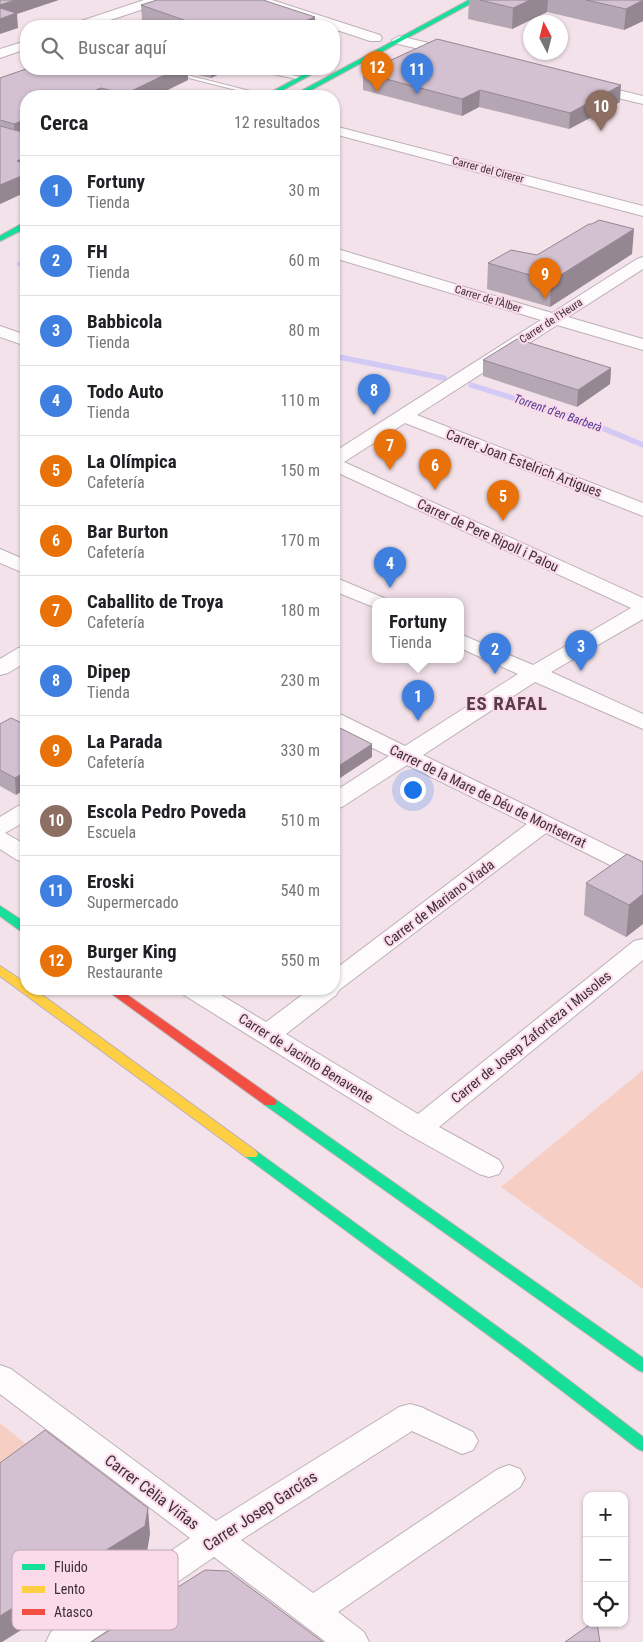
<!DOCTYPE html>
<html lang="es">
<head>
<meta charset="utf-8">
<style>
	:root { --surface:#fff; --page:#f2f2f2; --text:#202124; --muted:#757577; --line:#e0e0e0; --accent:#1a73e8 }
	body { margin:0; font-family:"Roboto Condensed",sans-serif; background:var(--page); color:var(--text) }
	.controls { position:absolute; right:15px; bottom:15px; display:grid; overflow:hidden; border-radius:10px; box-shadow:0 1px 4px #0004 }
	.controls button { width:45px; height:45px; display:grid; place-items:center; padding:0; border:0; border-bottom:1px solid var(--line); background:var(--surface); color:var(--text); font:25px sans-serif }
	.compass { position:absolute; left:523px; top:15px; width:45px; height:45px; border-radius:50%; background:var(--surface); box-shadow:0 1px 4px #0004; rotate:353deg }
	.you { position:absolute; left:412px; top:789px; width:18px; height:18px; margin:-12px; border:4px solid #fff; border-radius:50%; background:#1a73e8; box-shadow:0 0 0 8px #1a73e833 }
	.badge { display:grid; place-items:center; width:32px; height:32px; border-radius:50%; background:var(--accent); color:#fff; font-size:16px; font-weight:700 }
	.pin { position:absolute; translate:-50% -41px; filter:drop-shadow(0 1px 2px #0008) }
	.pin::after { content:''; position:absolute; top:26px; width:18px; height:15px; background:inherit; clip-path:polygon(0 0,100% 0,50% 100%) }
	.popup { position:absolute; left:372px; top:598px; width:92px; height:65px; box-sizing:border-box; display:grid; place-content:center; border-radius:10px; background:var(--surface); filter:drop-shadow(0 1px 4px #0005); font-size:16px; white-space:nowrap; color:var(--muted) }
	.popup b { font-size:19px; color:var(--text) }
	.popup::after { content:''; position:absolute; left:50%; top:100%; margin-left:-10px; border:10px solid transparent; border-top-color:var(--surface) }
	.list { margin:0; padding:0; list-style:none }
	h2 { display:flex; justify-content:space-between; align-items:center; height:65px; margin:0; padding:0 20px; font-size:21px }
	h2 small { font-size:16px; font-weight:400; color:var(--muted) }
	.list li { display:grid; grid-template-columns:32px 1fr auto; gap:15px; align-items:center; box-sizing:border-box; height:70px; padding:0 20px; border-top:1px solid var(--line) }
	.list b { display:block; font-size:19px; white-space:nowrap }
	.list p { margin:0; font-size:16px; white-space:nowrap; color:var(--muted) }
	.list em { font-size:16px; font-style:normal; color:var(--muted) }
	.icon { flex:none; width:28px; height:28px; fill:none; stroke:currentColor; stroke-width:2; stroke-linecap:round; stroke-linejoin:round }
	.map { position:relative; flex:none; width:643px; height:1642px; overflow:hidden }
	.search { position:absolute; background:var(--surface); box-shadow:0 1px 4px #0004; left:20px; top:20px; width:320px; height:55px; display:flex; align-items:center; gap:12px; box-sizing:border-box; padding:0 18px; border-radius:20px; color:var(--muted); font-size:19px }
	.panel { position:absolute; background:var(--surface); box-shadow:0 1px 4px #0004; left:20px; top:90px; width:320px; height:905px; border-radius:20px }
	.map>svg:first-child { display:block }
	.green { fill:#f7cec3 }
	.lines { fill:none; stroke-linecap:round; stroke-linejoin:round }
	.stream-far1 { stroke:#d3c9f5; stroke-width:4.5 }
	.stream { stroke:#d3c9f5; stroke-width:5.5 }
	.lane-casing { stroke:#beb0b7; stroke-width:2 }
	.street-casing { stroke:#beb0b7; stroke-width:2 }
	.fast-casing { stroke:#beb0b7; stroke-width:2 }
	.slow-casing { stroke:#beb0b7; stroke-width:2 }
	.jam-casing { stroke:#beb0b7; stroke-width:2 }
	.lane { fill:#fdfbfc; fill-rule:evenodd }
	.street { fill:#fdfbfc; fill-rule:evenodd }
	.fast { fill:#16e098; fill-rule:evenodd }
	.slow { fill:#ffcf43; fill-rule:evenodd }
	.jam { fill:#f24e42; fill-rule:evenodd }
	.wall { fill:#b5a6b4 }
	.shaded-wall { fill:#948792 }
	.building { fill:#d3c1d1; stroke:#948792 }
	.labels { text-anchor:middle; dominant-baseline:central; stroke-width:4; stroke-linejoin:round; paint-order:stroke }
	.far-street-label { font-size:11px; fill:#3c3036; stroke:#fbdaea }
	.far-water-label { font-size:12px; font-style:italic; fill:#4f3b91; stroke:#fbdaea }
	.street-label { font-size:14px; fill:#3c3036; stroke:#fbdaea }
	.near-street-label { font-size:16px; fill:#3c3036; stroke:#fbdaea }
	.district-label { font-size:19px; font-weight:bold; letter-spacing:1px; fill:#573d4a; stroke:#fbdaea }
	.key { fill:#fbdaea; stroke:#c2a7b4; stroke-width:1 }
	.key-label { font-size:14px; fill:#3c3036 }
</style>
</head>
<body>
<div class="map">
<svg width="643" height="1642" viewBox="0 0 643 1642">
	<rect width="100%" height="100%" fill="#f3e2ea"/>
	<!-- green -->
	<path class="green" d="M643,1070V1289L501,1187Z
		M0,1423L26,1444L0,1464Z"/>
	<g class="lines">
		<!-- stream-far1 -->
		<path class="stream-far1" d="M19,264L26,267"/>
		<!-- stream -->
		<path class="stream" d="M334,356L444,378
			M471,385L583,420L643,445"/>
		<!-- lane casing -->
		<g class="lane-casing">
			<path id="lane" d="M153,69H163L270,96H260Z
				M241,69H268L304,78L301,80L264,72L244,71Z"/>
		</g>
		<!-- street casing -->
		<g class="street-casing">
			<path id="street" d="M144,0H163L162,3L92,26H73L75,23Z
				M253,0H272L380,35L382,38L380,41H370L334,29V26H326L254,3Z
				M399,36L458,50L460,53L453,57L394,43L392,40Z
				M26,41V49L0,58V49Z
				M590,83L643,96V104L585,90L583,87L585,84Z
				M334,126L643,206V216L334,134Z
				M334,248L552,313L637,259L643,257V269L568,317L643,339V350L557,325L417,415L643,503V516L405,423L344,462L643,598V619L551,672L643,714V729L535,682L423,755L643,863V879L634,877L546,833L339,990L336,995L286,1034L418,1114L634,941L643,939V960L439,1127L499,1160L503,1167L499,1174L489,1177L479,1174L409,1135L184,995L180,989H211L266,1022L310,989H334V970L527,824L407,765L342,807L334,809V792L389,756L334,729V713L342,715L405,746L518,674L460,648V634L533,665L631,608L334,471V452L541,320L334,258Z
				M0,326L26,335V346L0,337Z
				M0,549L26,560V574L0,563Z
				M334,577L384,598L387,602H376V608L334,591Z
				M26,647V662L8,673L0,675V659L18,648Z
				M26,804V821L5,833L26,845V862L17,860L0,849V817L18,806Z
				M0,1365L11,1369L216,1521L399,1407L410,1404L421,1407L473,1432L478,1441L473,1450L462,1454L412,1431L241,1540L313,1593L498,1469L509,1465L520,1469L525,1478L520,1487L338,1612L364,1632L369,1642H326L214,1557L90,1642H46L51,1632L190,1538L0,1394Z"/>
		</g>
		<!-- fast casing -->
		<g class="fast-casing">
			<path id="fast" d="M469,0H477L300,96H292Z
				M310,71L313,73L312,74L272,96H264Z
				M23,223H26V228L0,241V236Z
				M0,906L26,923V933L22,932L0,916Z
				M270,1098L275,1099L643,1358V1372L638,1370L265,1105L263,1102L265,1099Z
				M251,1149L256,1151L528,1349L643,1437V1451L638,1449L518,1357L246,1157L244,1154L246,1151Z"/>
		</g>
		<!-- slow casing -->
		<g class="slow-casing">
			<path id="slow" d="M0,966L26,983V989H34L256,1151L258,1154L256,1157H246L0,976Z"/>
		</g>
		<!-- jam casing -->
		<g class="jam-casing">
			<path id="jam" d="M105,989H119L275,1099L277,1102L275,1105H265Z"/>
		</g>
		<!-- lane -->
		<use href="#lane" class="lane"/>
		<!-- street -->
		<use href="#street" class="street"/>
		<!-- fast -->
		<use href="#fast" class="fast"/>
		<!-- slow -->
		<use href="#slow" class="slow"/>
		<!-- jam -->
		<use href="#jam" class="jam"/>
	</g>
	<!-- wall -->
	<path class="wall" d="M469,0H643V21L624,30L547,12L512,29L468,19Z
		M141,5L315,17V24L321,26H157L142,21Z
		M26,69H230L211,78L188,73V80L155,96H26V192L0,204V78Z
		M363,73L620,102L569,129L479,107L462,116L363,90Z
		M632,254L550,307L487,289L488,263L537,255Z
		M483,360L611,368L610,384L577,407L483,376Z
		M0,724L26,725L16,795L0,786Z
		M26,817V832H25L24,818Z
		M643,862V924L626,937L584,915L586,883Z"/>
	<!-- shaded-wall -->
	<path class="shaded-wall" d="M15,0H59L17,14L18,28L0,34V5Z
		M530,0H548L547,12L512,29L513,8Z
		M643,0V21L624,30L626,9Z
		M315,17V26L305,21Z
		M177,69H188V80L155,96H125V94Z
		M211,69H230L211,78Z
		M621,85L620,102L569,129L570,113Z
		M101,88V96H81Z
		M480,90L479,107L462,116V99Z
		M26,119V136L15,141L14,124Z
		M26,157V192L0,204V185L17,161Z
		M634,229L632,254L550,307L551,281Z
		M611,368L610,384L577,407L578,390Z
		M372,744V757L334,782V769Z
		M26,771V789L16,795L15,778Z
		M643,894V924L626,937L629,905Z
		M148,1508L150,1534L147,1552L2,1642H0V1616Z"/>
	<!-- building -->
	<path class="building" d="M0,0H15L0,5Z
		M157,0H263L315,17L305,21L321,26H195L198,25L141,5Z
		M480,0H530L513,8Z
		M586,0H643L626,9Z
		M0,8L16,13L0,19Z
		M437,39L621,85L570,113L480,90L462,99L363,73Z
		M26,69H177L125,94L101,88L81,96H26V119L14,124L0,120V78Z
		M0,126L26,133V157L17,161L26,164V174L0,185Z
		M599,220L634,229L551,281L488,263L511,250L537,255L589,224H592Z
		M517,339L611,368L578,390L483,360Z
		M11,718L26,725V771L15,778L0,770V724Z
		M334,725L372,744L334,769Z
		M627,854L643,862V894L629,905L586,883Z
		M45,1430L148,1508L145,1526L0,1616V1463Z
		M205,1570L228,1571L323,1642H91Z
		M592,1623H597L600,1642H565Z"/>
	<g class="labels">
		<!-- far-street labels -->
		<g class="far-street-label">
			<text transform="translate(488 170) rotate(15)">Carrer del Cirerer</text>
			<text transform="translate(488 299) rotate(17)">Carrer de l'Àlber</text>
			<text transform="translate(551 321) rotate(-33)">Carrer de l'Heura</text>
		</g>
		<!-- far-water labels -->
		<g class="far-water-label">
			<text transform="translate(558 413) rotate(19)">Torrent d'en Barberà</text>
		</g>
		<!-- street labels -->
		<g class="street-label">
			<text transform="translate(524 463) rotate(21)">Carrer Joan Estelrich Artigues</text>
			<text transform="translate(488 535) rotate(25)">Carrer de Pere Ripoll i Palou</text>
			<text transform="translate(488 796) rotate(26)">Carrer de la Mare de Déu de Montserrat</text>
			<text transform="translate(439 903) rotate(-37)">Carrer de Mariano Viada</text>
			<text transform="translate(531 1037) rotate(-39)">Carrer de Josep Zaforteza i Musoles</text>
			<text transform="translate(306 1058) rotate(32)">Carrer de Jacinto Benavente</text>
		</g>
		<!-- near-street labels -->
		<g class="near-street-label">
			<text transform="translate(152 1492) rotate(37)">Carrer Cèlia Viñas</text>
			<text transform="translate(260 1511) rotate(-33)">Carrer Josep Garcías</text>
		</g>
		<!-- district labels -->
		<g class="district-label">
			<text x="507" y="703">ES RAFAL</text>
		</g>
	</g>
	<!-- legend -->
	<rect x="12" y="1550" width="166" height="80" rx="8" class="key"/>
	<rect x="22" y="1564" width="23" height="6" fill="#16e098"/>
	<rect x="22" y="1586" width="23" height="7" fill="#ffcf43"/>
	<rect x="22" y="1609" width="23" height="6" fill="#f24e42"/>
	<g class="key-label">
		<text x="54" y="1572">Fluido</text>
		<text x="54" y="1594">Lento</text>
		<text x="54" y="1617">Atasco</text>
	</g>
</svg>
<div class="controls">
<button>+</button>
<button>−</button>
<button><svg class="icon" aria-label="locate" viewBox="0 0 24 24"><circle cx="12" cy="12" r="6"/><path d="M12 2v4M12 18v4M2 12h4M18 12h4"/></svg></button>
</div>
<svg class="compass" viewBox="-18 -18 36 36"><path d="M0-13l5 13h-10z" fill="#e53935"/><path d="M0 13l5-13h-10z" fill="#757577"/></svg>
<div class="you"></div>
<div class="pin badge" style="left:418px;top:721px;background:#3f7fe0">1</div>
<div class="popup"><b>Fortuny</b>Tienda</div>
<div class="pin badge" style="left:495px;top:674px;background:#3f7fe0">2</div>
<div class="pin badge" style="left:581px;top:671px;background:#3f7fe0">3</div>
<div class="pin badge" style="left:390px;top:588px;background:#3f7fe0">4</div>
<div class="pin badge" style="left:503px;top:521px;background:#e8710a">5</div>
<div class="pin badge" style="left:435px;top:490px;background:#e8710a">6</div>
<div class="pin badge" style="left:390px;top:470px;background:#e8710a">7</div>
<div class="pin badge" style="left:374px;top:415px;background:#3f7fe0">8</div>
<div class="pin badge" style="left:545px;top:299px;background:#e8710a">9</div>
<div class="pin badge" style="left:601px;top:131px;background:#8d6e63">10</div>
<div class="pin badge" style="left:417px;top:94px;background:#3f7fe0">11</div>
<div class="pin badge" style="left:377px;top:92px;background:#e8710a">12</div>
<div class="search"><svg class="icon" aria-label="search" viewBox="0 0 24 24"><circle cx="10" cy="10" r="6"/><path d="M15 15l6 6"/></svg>Buscar aquí</div>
<section class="panel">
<h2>Cerca<small>12 resultados</small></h2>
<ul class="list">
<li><span class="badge" style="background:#3f7fe0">1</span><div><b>Fortuny</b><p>Tienda</p></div><em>30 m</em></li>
<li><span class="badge" style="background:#3f7fe0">2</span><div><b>FH</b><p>Tienda</p></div><em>60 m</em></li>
<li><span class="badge" style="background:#3f7fe0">3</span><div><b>Babbicola</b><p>Tienda</p></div><em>80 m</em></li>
<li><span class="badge" style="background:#3f7fe0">4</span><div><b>Todo Auto</b><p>Tienda</p></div><em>110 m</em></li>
<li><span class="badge" style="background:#e8710a">5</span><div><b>La Olímpica</b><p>Cafetería</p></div><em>150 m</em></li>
<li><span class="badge" style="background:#e8710a">6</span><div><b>Bar Burton</b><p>Cafetería</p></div><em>170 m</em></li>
<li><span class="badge" style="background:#e8710a">7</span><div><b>Caballito de Troya</b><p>Cafetería</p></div><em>180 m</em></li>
<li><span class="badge" style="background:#3f7fe0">8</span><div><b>Dipep</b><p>Tienda</p></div><em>230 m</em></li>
<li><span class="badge" style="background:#e8710a">9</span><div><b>La Parada</b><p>Cafetería</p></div><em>330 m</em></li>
<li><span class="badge" style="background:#8d6e63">10</span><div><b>Escola Pedro Poveda</b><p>Escuela</p></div><em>510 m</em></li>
<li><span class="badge" style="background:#3f7fe0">11</span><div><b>Eroski</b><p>Supermercado</p></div><em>540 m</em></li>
<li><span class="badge" style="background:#e8710a">12</span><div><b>Burger King</b><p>Restaurante</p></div><em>550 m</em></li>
</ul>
</section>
</div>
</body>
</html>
